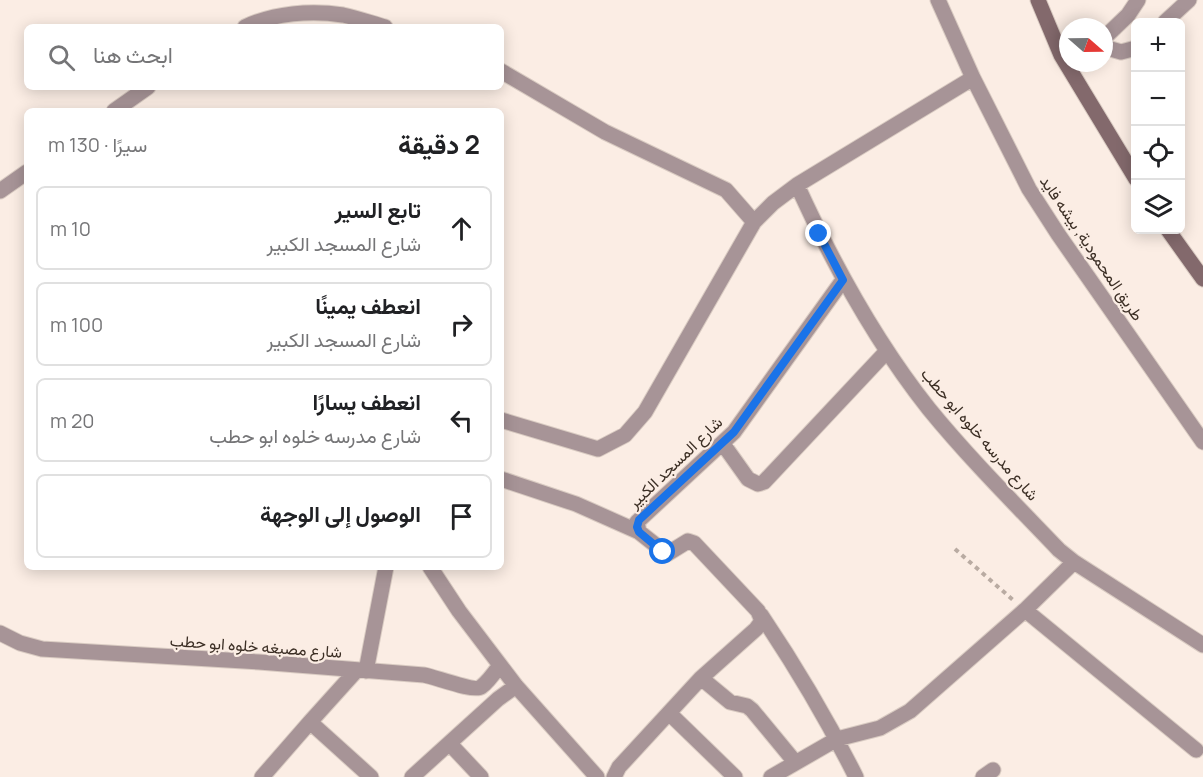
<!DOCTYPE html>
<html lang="ar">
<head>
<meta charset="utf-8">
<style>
	:root { --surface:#fff; --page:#f6f6f6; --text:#202124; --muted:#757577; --line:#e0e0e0 }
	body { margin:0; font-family:Manrope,Vazirmatn,sans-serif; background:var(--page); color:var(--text); direction:rtl }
	.controls { position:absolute; right:18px; top:18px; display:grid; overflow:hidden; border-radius:9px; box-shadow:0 3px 15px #0003 }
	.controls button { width:54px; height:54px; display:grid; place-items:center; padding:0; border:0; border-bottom:2px solid var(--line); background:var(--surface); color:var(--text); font:30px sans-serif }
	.compass { position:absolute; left:1059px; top:18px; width:54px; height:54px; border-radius:50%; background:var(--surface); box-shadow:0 3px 15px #0003; rotate:110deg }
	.stop { position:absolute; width:18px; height:18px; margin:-14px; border:4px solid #1a73e8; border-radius:50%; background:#fff }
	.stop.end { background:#1a73e8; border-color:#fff; box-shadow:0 2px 6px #0008 }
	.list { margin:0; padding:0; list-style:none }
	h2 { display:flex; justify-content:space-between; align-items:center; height:78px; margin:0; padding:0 24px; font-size:26px }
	h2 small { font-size:20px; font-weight:400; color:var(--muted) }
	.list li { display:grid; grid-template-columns:39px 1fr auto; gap:18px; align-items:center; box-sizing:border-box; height:84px; margin:0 12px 12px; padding:0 12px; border:2px solid var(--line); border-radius:9px }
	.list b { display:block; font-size:22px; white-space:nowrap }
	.list p { margin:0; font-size:20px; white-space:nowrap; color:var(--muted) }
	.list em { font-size:20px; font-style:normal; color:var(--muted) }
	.icon { flex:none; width:33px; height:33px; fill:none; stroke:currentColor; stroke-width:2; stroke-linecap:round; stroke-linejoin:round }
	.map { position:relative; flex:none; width:1203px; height:777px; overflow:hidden; direction:ltr }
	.search { position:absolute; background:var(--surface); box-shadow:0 3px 15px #0003; left:24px; top:24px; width:480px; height:66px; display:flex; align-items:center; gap:15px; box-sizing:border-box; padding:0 21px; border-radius:9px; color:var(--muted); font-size:22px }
	.panel { position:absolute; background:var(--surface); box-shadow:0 3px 15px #0003; left:24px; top:108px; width:480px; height:462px; border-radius:9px; direction:rtl }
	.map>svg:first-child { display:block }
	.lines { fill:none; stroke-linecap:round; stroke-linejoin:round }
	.street-casing { stroke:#d9cbc2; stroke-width:17 }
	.secondary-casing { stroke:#d9cbc2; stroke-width:17 }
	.path { stroke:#b9aba2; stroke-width:4; stroke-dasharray:4.5 4.5; stroke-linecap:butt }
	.street { stroke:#a79497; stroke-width:15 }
	.secondary { stroke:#83696c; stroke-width:15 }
	.route { stroke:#1a73e8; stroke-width:8 }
	.labels { text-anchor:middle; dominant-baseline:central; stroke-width:4.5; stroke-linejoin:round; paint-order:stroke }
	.street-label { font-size:16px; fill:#3c2f25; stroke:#fbede4 }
</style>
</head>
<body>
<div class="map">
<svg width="1203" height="777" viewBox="0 0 1203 777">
	<rect width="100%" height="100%" fill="#fbede4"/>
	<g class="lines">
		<!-- street casing -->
		<g class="street-casing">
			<path id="street" d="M938,0L973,78L1029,189L1058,234L1203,442
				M1165,22L1189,0
				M245,27C274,13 311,10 343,15C357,18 371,23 385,27
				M1104,38L1128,15L1138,0
				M1104,47L1121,52L1136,48
				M501,71L605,132L726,190L754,222
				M114,111L148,87
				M797,185C833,264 875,341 929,409C969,458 1015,504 1059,550L1074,562L1203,645
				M0,191L27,172
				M501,420L598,449L625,435L645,412L754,222L773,203L797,185L973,78
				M723,444L748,479L758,484L764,482L887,351
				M501,479L576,504L639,532
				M430,567L459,611L516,686L597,777
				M1025,610L1196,750
				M761,615C796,667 828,721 856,777
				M0,633L20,643L42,649L259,662L424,675C435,677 474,692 481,687C488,682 495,672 500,665
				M356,671L310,722L371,777
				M366,671L386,567
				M701,678L730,702L747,706L752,710L795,762
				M669,713L735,777
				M450,744L481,777
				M262,777L310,722
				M412,777L498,699L516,686
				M614,777L619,767L701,678L756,629L762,621L758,611L694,543L688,541L667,554L639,532L637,522L734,432L843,280
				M771,777L837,739L880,728L910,711L1025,610L1074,562
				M983,777L993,770"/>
		</g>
		<!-- secondary casing -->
		<g class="secondary-casing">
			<path id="secondary" d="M1038,0L1061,55L1136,179
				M1168,230L1203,279"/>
		</g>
		<!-- path -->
		<path class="path" d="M955,549L1013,600"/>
		<!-- street -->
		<use href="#street" class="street"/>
		<!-- secondary -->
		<use href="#secondary" class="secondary"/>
	</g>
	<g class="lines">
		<!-- route -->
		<path class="route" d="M663,552L639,532L637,527L639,520L734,432L843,280L819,234"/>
	</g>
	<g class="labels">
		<!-- street labels -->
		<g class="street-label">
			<text transform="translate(1092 248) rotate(56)">طريق المحمودية, بيشه فايد</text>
			<text transform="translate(980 434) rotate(49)">شارع مدرسه خلوه ابو حطب</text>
			<text transform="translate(675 462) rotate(-44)">شارع المسجد الكبير</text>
			<text transform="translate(256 646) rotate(4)">شارع مصبغه خلوه ابو حطب</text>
		</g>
	</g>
</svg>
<div class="controls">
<button>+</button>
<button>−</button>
<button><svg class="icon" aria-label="locate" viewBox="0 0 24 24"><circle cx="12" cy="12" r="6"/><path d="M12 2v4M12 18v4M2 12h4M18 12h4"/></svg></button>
<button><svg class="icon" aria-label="layers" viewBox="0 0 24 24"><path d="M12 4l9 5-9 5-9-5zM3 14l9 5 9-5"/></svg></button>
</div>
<svg class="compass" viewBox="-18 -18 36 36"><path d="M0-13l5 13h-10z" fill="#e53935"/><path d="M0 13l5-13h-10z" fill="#757577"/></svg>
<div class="stop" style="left:663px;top:552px"></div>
<div class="stop end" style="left:819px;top:234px"></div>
<div class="search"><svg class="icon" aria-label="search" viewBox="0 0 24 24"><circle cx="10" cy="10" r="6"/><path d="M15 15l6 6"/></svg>ابحث هنا</div>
<section class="panel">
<h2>2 دقيقة<small>سيرًا · 130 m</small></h2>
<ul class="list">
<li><svg class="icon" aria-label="ahead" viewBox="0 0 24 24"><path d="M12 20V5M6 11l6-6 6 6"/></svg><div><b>تابع السير</b><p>شارع المسجد الكبير</p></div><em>10 m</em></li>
<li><svg class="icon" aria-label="right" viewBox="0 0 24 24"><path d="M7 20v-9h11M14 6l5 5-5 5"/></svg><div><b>انعطف يمينًا</b><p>شارع المسجد الكبير</p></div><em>100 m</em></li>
<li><svg class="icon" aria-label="left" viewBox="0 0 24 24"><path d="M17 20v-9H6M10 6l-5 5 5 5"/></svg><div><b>انعطف يسارًا</b><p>شارع مدرسه خلوه ابو حطب</p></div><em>20 m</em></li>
<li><svg class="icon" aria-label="arrive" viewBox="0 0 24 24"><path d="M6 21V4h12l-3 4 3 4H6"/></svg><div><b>الوصول إلى الوجهة</b></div></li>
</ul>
</section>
</div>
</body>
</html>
